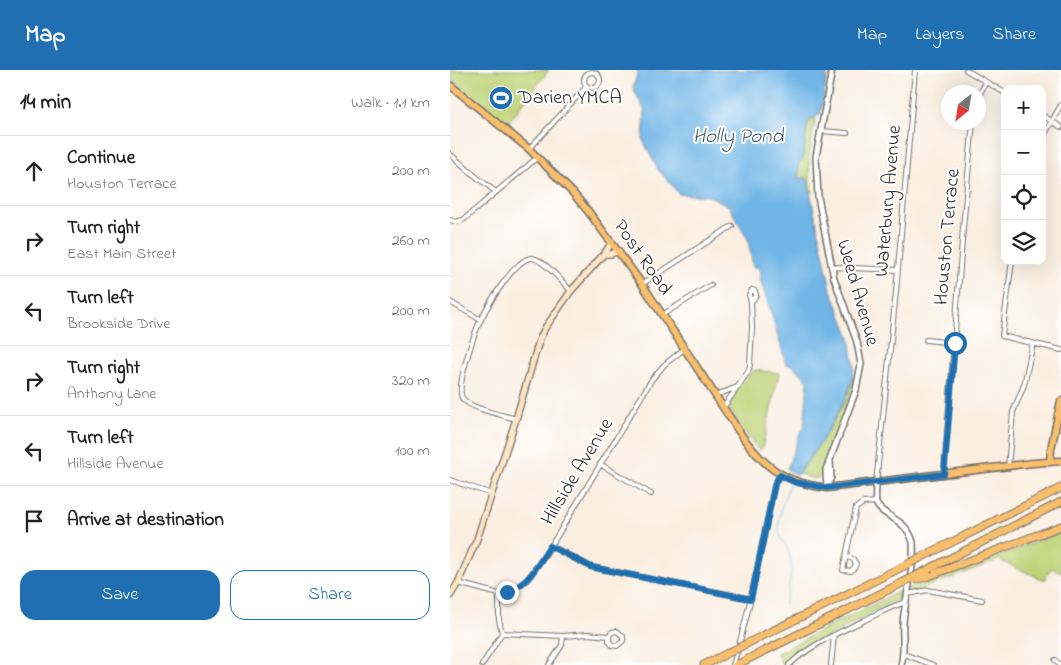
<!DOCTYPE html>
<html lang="en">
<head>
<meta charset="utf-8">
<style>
	:root { --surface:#fff; --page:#f2f2f2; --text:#222; --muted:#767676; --line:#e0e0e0; --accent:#1f6fb2 }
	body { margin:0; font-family:"Indie Flower",sans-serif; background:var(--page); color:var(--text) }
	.controls { position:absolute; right:15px; top:15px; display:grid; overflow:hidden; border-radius:10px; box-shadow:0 5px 20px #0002 }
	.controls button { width:45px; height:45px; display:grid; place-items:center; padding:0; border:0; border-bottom:1px solid var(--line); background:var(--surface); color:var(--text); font:25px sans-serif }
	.compass { position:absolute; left:491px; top:15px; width:45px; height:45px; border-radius:50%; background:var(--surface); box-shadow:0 5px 20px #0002; rotate:210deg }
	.stop { position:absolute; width:15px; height:15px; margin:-11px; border:4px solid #1f6fb2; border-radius:50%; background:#fff }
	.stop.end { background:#1f6fb2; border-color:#fff; box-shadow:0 1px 5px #0008 }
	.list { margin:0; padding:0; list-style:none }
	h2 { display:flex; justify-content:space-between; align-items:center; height:65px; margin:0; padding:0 20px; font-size:21px }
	h2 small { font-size:16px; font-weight:400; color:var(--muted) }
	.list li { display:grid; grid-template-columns:32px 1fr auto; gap:15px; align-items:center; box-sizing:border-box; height:70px; padding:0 20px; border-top:1px solid var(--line) }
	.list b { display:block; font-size:19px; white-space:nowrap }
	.list p { margin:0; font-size:16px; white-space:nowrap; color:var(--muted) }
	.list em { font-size:16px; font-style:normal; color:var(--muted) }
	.actions { display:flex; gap:10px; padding:15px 20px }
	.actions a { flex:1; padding:11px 0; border:1px solid var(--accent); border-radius:15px; text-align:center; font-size:18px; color:var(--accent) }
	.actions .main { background:var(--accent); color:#fff }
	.icon { flex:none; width:28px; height:28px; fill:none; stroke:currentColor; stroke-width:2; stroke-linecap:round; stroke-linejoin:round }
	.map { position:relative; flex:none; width:611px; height:595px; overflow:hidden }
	header { display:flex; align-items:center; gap:30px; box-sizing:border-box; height:70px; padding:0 25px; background:var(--accent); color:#fff }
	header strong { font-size:24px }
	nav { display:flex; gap:28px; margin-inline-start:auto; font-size:18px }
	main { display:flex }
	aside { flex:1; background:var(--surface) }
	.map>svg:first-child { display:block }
	.green { fill:#bed377; stroke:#747f51 }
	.water { fill:#70b5e6; stroke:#4e7088 }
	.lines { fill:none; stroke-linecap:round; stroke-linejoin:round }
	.stream { stroke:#70b5e6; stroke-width:1 }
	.minor-casing { stroke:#736f6a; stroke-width:6 }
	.tertiary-casing { stroke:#736f6a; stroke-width:8 }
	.secondary-casing { stroke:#736f6a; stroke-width:8 }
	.primary-casing { stroke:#736f6a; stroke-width:9 }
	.motorway-casing { stroke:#736f6a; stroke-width:9 }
	.minor { stroke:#fff; stroke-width:4 }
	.tertiary { stroke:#fff; stroke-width:5 }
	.secondary { stroke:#fde5c5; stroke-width:5.5 }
	.primary { stroke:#f9bf6d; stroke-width:6 }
	.motorway { stroke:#f9bf6d; stroke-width:7 }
	.motorway-bridge-casing { stroke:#736f6a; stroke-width:9; stroke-linecap:butt }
	.motorway-bridge { stroke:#f9bf6d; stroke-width:7 }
	.route { stroke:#1f6fb2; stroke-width:6 }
	.labels { text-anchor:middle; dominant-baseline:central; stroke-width:4; stroke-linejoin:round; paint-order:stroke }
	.poi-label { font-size:20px; fill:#2b2b2b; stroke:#fff; text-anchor:start }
	.street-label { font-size:20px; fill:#2b2b2b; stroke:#fff }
	.water-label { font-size:21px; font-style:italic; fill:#435b6c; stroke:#fff }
</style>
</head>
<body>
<header>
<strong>Map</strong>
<nav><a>Map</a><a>Layers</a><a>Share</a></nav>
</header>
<main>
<aside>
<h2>14 min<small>Walk · 1.1 km</small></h2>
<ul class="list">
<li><svg class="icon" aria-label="ahead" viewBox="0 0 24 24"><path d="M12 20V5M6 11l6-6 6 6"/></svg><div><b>Continue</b><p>Houston Terrace</p></div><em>200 m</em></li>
<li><svg class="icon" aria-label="right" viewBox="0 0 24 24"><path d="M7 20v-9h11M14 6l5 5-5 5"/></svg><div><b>Turn right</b><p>East Main Street</p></div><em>260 m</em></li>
<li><svg class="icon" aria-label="left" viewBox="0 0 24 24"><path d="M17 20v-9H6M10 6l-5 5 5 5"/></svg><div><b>Turn left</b><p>Brookside Drive</p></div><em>200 m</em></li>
<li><svg class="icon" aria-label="right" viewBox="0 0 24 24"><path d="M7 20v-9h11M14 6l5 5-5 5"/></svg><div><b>Turn right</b><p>Anthony Lane</p></div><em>320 m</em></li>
<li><svg class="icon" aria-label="left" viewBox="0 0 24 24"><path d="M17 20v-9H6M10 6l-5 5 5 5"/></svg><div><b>Turn left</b><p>Hillside Avenue</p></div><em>100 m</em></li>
<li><svg class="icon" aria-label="arrive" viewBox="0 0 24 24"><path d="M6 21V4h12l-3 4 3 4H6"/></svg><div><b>Arrive at destination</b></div></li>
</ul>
<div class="actions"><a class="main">Save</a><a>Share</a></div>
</aside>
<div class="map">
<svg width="611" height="595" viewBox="0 0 611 595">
	<rect width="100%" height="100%" fill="#fff"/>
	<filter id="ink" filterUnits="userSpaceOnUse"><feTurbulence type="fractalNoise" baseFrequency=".02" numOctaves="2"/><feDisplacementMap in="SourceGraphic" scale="10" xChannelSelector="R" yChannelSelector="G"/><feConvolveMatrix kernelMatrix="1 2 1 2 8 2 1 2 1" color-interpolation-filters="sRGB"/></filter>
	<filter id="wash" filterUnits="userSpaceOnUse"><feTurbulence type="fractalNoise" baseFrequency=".0096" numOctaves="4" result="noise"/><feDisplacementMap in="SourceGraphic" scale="20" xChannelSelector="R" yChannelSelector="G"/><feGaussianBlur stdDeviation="1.12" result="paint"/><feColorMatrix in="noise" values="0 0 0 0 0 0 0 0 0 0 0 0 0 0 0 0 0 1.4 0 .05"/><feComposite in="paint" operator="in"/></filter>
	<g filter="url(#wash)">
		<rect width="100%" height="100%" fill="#faeee0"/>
		<!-- green -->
		<path class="green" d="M0,0H99L57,54L0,8Z
			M369,34C363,63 354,94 363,123L350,115L342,91L350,57Z
			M304,300L329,303L312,379L309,380C303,372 278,344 280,335C282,321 295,310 304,300Z
			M404,307L406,309C395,341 381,372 372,405C366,412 357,407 349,403C371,373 392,343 404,307Z
			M611,462V502L601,498L594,510L549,490L455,525L358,578L335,595H332L327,583L450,521L539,490Z"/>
		<!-- water -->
		<path class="water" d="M188,0H378L371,43L358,52L353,88L349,93L348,108H357L381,220L400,267L404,296L402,310L396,328L371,372L347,405L337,399L350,363L354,358L358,310L342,295L336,294L324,252L309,206L311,204L309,197H303L298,169L278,135L259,126L229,124L207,98L193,70L195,41L183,18Z"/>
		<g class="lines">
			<!-- stream -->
			<path class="stream" d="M335,534C339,516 346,494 336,476C335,473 331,470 330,466C325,452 335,427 340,413
				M323,595V594"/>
		</g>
	</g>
	<g filter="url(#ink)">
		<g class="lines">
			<!-- minor casing -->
			<g class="minor-casing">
				<path id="minor" d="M516,0L555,23
					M134 10a8 8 0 1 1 16 0a8 8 0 1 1-16 0Z
					M528,27L536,12
					M592,45L611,57
					M371,61L397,63
					M592,69L611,35
					M79,79L137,16
					M0,84L24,105L46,122
					M0,150L6,152L13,150L88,87
					M562,191L552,266L611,280
					M381,197L448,200
					M192,214L282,156
					M0,232L31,250
					M212,245L261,215
					M476,270L505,273
					M265,326L287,317
					M273,338L298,302L300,295L302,257L301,232L299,225L302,220L305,221L306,225L301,232
					M66,349C53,345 21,339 13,329C4,319 25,262 31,249C38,235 65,189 81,188C92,187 113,213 121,221
					M150,394L201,424
					M558,397L563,342L574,315L583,273
					M494,404L513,158L523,52
					M0,410L42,424
					M426,413L446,222L465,0
					M101,476L141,497L301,529
					M397,487L403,489L406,494L404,498L401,501L393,500L406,438L413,433L426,432
					M8,513L49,524L63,520L77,510L101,476L202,309L214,295L234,279
					M458,524L478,520L532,530
					M52,563L113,566L138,564L159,566L162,562L167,561L173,566V571L167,576L162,575L159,571V566
					M454,584L483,595
					M605,590L610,595
					M32,595L52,563L49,550V524
					M99,595L112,575L113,566
					M283,595C302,535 311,474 325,413L330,405
					M339,595C359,576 387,563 413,551C427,544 441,536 456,532
					M381,595L384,565"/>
			</g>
			<!-- tertiary casing -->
			<g class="tertiary-casing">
				<path id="tertiary" d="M426,413C426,419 425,427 426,433C431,447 456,447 463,472C465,499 455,526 453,553C452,567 455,581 451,595
					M377,417L381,407L380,391
					M377,418L376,400L406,320L411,294L407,272L384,208L368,127L366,87L382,0"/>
			</g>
			<!-- secondary casing -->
			<g class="secondary-casing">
				<path id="secondary" d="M154,184H161L169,181
					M0,526L8,513L27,469L66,349L89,271L95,258L121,221L154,184L162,172"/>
			</g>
			<!-- primary casing -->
			<g class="primary-casing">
				<path id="primary" d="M0,15L79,79L122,122L138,141L192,214L292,366C316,399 336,413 377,418L583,393L611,391
					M600,392L601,379L611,331"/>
			</g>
			<!-- motorway casing -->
			<g class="motorway-casing">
				<path id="motorway" d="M608,344L611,345
					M482,482L611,418
					M481,498L611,432
					M479,506L611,456
					M296,574L444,501
					M254,595L282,581
					M286,595L454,512"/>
			</g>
			<!-- minor -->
			<use href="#minor" class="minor"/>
			<!-- tertiary -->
			<use href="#tertiary" class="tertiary"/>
			<!-- secondary -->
			<use href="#secondary" class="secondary"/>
			<!-- primary -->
			<use href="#primary" class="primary"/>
			<!-- motorway -->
			<use href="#motorway" class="motorway"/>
			<!-- motorway-bridge casing -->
			<g class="motorway-bridge-casing">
				<path id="motorway-bridge" d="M444,501L482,482
					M464,510L479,506
					M454,512L481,498
					M282,581L296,574"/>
			</g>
			<!-- motorway-bridge -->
			<use href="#motorway-bridge" class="motorway-bridge"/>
		</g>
	</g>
	<g class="lines" filter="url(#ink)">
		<!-- route -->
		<path class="route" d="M57,522C79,514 88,495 100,476L141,497L301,529L325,413L330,405L345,412L377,418L494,404L505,273"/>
	</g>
	<!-- icons -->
	<defs>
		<g id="stadium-disc" transform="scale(1.25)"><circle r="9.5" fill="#1f6fb2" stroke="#fff"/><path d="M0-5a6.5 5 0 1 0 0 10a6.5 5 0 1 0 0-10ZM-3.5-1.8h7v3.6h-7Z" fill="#fff"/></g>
	</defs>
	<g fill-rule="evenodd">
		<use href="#stadium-disc" x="51" y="28"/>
	</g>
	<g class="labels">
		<!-- poi labels -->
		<g class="poi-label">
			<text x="68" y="28">Darien YMCA</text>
		</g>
		<!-- street labels -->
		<g class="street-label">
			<text transform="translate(439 131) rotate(-85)">Waterbury Avenue</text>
			<text transform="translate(498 167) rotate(-85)">Houston Terrace</text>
			<text transform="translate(192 188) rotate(55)">Post Road</text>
			<text transform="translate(407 223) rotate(74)">Weed Avenue</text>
			<text transform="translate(128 402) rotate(-59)">Hillside Avenue</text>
		</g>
		<!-- water labels -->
		<g class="water-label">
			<text x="288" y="67">Holly Pond</text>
		</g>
	</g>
</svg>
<div class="controls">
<button>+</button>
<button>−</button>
<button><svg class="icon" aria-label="locate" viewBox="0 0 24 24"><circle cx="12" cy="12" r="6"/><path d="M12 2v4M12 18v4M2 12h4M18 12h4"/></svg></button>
<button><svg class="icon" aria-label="layers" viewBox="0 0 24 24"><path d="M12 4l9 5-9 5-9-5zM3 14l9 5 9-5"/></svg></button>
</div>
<svg class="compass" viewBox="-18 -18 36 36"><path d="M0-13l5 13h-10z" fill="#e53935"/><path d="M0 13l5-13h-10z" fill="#767676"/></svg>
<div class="stop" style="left:505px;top:273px"></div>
<div class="stop end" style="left:57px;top:522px"></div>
</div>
</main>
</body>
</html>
